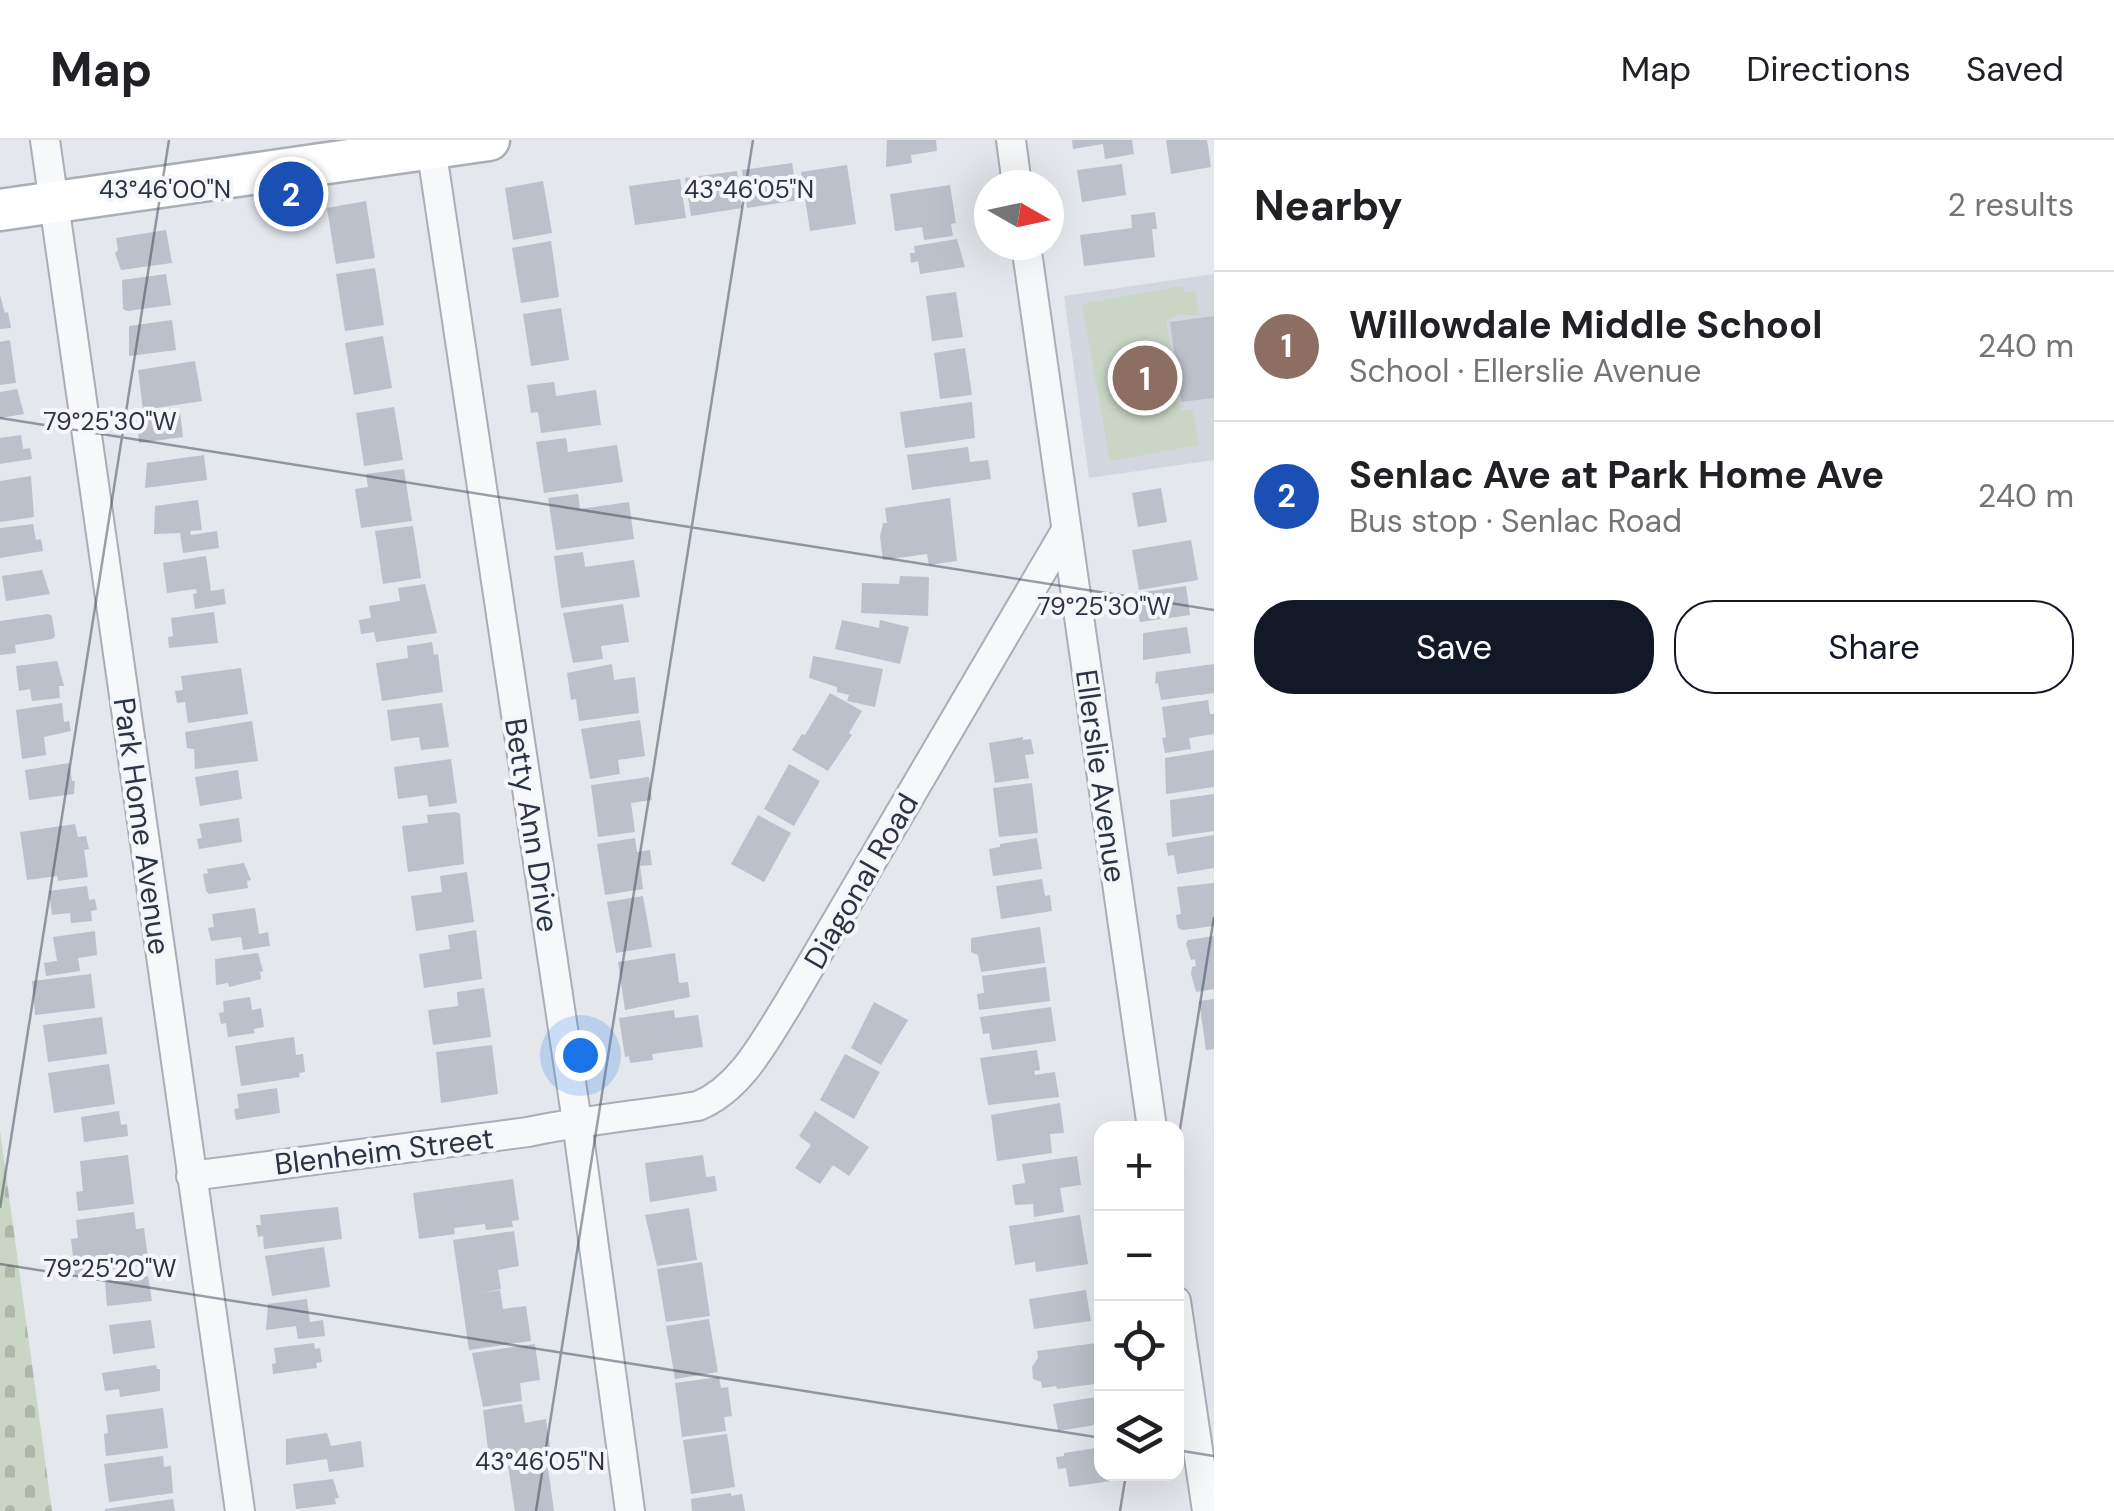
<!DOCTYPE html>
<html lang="en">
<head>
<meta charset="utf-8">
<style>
	:root { --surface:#fff; --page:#f6f6f6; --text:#202124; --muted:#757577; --line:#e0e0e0; --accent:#111827 }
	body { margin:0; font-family:"DM Sans",sans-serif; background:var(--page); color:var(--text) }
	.controls { position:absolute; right:30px; bottom:30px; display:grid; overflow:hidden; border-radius:20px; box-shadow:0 10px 40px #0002 }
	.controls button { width:90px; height:90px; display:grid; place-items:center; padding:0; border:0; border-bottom:2px solid var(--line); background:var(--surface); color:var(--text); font:50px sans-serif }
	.compass { position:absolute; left:974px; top:30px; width:90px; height:90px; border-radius:50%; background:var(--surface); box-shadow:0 10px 40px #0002; rotate:99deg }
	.you { position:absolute; left:580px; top:915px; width:35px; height:35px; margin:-25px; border:8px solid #fff; border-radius:50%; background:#1a73e8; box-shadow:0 0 0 15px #1a73e833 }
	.badge { display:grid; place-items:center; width:65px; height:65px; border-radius:50%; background:var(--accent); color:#fff; font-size:32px; font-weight:700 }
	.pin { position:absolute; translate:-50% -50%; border:5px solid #fff; box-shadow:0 2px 10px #0006 }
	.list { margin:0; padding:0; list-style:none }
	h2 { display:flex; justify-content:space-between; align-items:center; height:130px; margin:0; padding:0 40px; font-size:42px }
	h2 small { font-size:32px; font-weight:400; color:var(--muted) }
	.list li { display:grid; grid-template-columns:65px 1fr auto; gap:30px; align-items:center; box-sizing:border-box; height:150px; padding:0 40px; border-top:2px solid var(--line) }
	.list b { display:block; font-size:38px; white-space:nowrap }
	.list p { margin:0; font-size:32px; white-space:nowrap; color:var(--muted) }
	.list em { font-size:32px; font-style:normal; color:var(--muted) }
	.actions { display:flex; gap:20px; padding:30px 40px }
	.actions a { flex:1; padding:22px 0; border:2px solid var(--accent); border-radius:40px; text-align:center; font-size:35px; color:var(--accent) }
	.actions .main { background:var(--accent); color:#fff }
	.icon { flex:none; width:55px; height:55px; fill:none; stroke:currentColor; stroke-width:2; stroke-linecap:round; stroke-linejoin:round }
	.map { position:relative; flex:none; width:1214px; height:1371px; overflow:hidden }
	header { display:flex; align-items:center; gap:60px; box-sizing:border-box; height:140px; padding:0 50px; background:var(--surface); border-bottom:2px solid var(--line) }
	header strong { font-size:48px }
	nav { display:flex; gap:55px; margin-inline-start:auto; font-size:35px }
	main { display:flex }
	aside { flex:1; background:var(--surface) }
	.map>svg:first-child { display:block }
	.built { fill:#d2d6de }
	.cemetery { fill:url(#cemetery-stones) }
	.park { fill:#c9d6c5 }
	.building { fill:#bbc0ca }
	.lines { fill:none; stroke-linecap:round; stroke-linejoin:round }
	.street-casing { stroke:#a9aeb7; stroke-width:32 }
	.secondary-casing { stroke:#a9aeb7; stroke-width:45 }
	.street { stroke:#f7f8fa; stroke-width:28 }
	.secondary { stroke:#fff; stroke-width:40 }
	.ticks { fill:none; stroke:#2b3445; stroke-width:2.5; stroke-opacity:0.45 }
	.labels { text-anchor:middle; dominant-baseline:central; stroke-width:8; stroke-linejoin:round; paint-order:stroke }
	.street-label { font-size:30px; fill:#2b3445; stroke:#f4f6f9 }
	.ticks-label { font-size:25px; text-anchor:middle; fill:#2b3445; stroke:#f4f6f9; stroke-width:8; stroke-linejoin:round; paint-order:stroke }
</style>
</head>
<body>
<header>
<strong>Map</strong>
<nav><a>Map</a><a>Directions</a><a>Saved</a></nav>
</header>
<main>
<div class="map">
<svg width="1214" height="1371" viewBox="0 0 1214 1371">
	<defs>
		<pattern id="cemetery-stones" width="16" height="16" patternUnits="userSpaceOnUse" patternTransform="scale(2.5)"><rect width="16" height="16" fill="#c9d6c5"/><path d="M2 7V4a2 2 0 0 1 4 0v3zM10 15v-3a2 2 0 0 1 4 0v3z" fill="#adb8ab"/></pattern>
	</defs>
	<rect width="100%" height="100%" fill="#e4e7ec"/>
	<!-- built -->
	<path class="built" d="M1214,134V320L1089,338L1064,156Z"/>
	<!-- cemetery -->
	<path class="cemetery" d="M0,990L52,1371H0Z"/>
	<!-- park -->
	<path class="park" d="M1183,146L1184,153L1195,151L1199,175H1177L1166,181L1181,271L1193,269L1199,305L1110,321L1082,164Z"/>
	<!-- building -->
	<path class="building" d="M887,0H936L937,11L911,15L912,23L886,27Z
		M1072,0H1132L1134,14L1105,19L1103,4L1073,9Z
		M1166,0H1207L1211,27L1171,34Z
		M792,23L798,60L747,68L742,30Z
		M1122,24L1126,55L1082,62L1077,30Z
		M847,25L856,84L810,91L801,32Z
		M737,31L742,68L691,76L685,38Z
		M680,39L686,78L635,85L629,46Z
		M543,41L552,93L513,100L505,48Z
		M950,45L956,83L951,84L953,96L924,100L922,87L895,91L890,54Z
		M366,61L375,118L336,124L327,68Z
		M1155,72L1157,89H1152L1155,117L1084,126L1080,95L1132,88L1131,75Z
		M166,90L172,123L121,130L115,113L118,110L116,98Z
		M957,99L965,127L920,134L918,121L911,123L910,113H915L914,106Z
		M551,101L559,157L521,163L512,108Z
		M375,128L384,185L345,191L336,134Z
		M166,134L171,165L127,171L123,169L122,140Z
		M956,152L963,197L932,201L926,156Z
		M0,155L5,173L8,172L11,188L0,189Z
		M561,168L569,220L531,226L523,174Z
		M1214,176V258L1181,262L1170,182Z
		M172,180L176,210L129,216V186Z
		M383,196L392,248L354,255L345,203Z
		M10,200L16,243L0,245V202Z
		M965,208L972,255L940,259L934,213Z
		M195,221L202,261L143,270L138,230Z
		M554,242L556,256L596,250L601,285L541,293L538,272L531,273L527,245Z
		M17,249L24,274L0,278V252Z
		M972,262L975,298L905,308L900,272Z
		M394,267L403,320L364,326L356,273Z
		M180,272L183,297L139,303L138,292L143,291L140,289L141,277Z
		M21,295L23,309L30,308L32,319L0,324V298Z
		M566,298L568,312L617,305L623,342L544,353L536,302Z
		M968,307L970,322L988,320L991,339L912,350L907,315Z
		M204,315L207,340L145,348L147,323Z
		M404,329L412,381L361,388L355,349L368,347L366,334Z
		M31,336L34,377L0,382V341Z
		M1161,348L1167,382L1138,387L1132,353Z
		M578,354L580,369L629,362L634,399L556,410L548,358Z
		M950,358L957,421L929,425L927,414L883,420L880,397L883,383H887L885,368Z
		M198,360L202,390L190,391L191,395L217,391L219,408L183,413L180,393L154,394L155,366Z
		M33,384L36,400L41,399L43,411L0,418V388Z
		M413,386L421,438L383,444L375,391Z
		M1191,400L1198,440L1139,450L1132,410Z
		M583,412L585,427L634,420L640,457L561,468L554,416Z
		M206,416L211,451L224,449L226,464L195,469L193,454L197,453L196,449L167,453L163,423Z
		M42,430L50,454L6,461L2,436Z
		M900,436L929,437L928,476L861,473L862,443L899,444Z
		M425,444L437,493L376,502L374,492L361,494L359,480L371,478L369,466L400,461L398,448Z
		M1186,446L1190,475L1140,482L1139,475L1134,476L1132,462L1137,461L1136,453Z
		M623,464L629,502L601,506L603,519L573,523L563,473Z
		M214,472L218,503L169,508L168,497L173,496L171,478Z
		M48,474L52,476L55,496L52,499L15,505L16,513L0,515V481Z
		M842,480L879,488L880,480L909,487L900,524L835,509Z
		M1187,487L1191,513L1143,520V493Z
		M432,502L434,515L438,514L443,552L382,561L376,523L408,518L407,506Z
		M813,516L883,529L875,567L847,561L849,555L837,552V547L809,538Z
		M57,521L64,546H59L60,558L32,561L30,549L19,551L16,526Z
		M612,524L614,540L635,537L639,573L579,581L576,559L571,560L567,533Z
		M1214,524V553L1161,560L1158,543L1155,544L1156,532Z
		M241,528L248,574L188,583L185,562L177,563L175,551L183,550L181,536Z
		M830,553L862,571L849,593L852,595L828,631L792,610L802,594L805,595Z
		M1208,560L1210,574H1214V594L1189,598L1191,609L1165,613L1162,598L1166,597L1162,567Z
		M62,563L64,582L69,581L71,591L44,597L46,615L22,619L16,570Z
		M442,563L449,607L421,610L419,597L391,601L387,570Z
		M640,580L645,616L618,620L620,634L590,639L581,589Z
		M252,581L258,621L195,629L194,609L187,608L185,592Z
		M1023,597V600L1031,599L1034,614L1025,615L1029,638L995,643L989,603Z
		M1214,610V647L1166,654L1165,618Z
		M451,619L457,663L429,667L427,655L398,659L394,627Z
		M69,623L72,641H75L74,654L29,660L25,630Z
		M789,624L820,641L794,686L764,669Z
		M238,630L242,659L200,666L195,637Z
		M649,637L652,660L631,663L635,692L598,697L591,645Z
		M1032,643L1038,693L999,697L993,648Z
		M1214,654V691L1172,697L1170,660Z
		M456,672L460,674L464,724L408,732L402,686L428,683L427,675Z
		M758,675L791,693L764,742L731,724Z
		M239,678L242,702L199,709L197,699L202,698L199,684Z
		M75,684L78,697L86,696L89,709L84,710L88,737L58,741L57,736L27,740L20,692Z
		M1214,695V728L1177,734L1174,715L1168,716L1166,703Z
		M635,698L637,712L650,710L652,725L640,726L643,749L605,755L597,704Z
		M1037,698L1042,729L993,736L989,709L1000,707V704Z
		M244,723L251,740L247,741L248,748L209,754L206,751L203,734L208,733L207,729Z
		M467,732L474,782L416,791L411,756L442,752L440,736Z
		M1042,739L1045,756L1050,755L1052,771L1001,779L996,746Z
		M1214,743V786L1183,790L1178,788L1176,775L1181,774L1177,747Z
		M87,746L89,760L95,759L97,770L91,771L92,781L71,783L70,773L52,775L49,751Z
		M643,756L652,807L616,813L607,762Z
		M255,768L259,794L268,792L270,806L243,810L241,797L211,801L208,788L214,787L212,774Z
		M1040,787L1045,823L981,832L978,815L971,812V798Z
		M476,790L482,839L424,848L419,814L450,809L448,795Z
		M95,791L97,815L78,818L80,831L46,836L44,823L57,821L53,797Z
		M1214,796V849L1196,852L1191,834L1192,827L1196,826L1195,819L1191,820L1186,804L1188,800Z
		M258,813L263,831L260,832L261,839L229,847L228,843L216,845L215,819Z
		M675,813L679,843L688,842L690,857L625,870L618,822Z
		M1046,827L1050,861L979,870L977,854L984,853L982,836Z
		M91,834L95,868L35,875L32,841Z
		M484,848L491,897L433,905L428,870L458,866L457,852Z
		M250,857L252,870L261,868L264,887L254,889L255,893L228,897L226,883L221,884L219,873L224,872L223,861Z
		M1214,859V909L1206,910L1199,861Z
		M874,862L908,880L881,925L851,908Z
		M1051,867L1056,901L992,910L989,893L983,894L980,877Z
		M674,870L675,878L698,875L703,907L652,914L653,920L630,923L629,916L625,917L619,878Z
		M102,877L107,914L48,922L43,885Z
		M294,897L296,915L303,914L305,932L299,933L300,937L241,946L235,906Z
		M492,905L498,954L441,963L436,912Z
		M1037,910L1040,930L1034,931L1035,935L1055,932L1059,957L988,965L980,918Z
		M845,914L880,932L854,979L820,960Z
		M109,924L115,964L54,973L48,933Z
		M277,948L280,973L236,980L234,969L239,968L237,954Z
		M1060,963L1064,993L1050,994L1052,1013L997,1021L991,975Z
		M119,971L121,985L127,984L128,996L84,1002L81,977Z
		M815,971L869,1007L849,1036L833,1025L820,1044L795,1028L811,1005L799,996Z
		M128,1015L134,1064L78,1071L76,1052L83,1051L80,1021Z
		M703,1015L706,1037L715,1036L717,1051L650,1062L645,1023Z
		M1077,1016L1081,1045L1060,1048L1064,1072L1034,1077L1033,1064L1015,1065L1012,1045L1025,1043L1022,1024Z
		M513,1039L519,1080L512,1081L513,1087L486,1090L485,1084L454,1088L455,1094L419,1099L413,1053Z
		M338,1067L342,1099L264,1109L263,1096L258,1097L256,1085H261L260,1075Z
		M689,1068L697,1120L657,1126L645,1075Z
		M134,1072L136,1089L144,1088L148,1118L143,1119L144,1125L75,1135L71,1099L78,1098L76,1080Z
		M1080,1075L1088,1124L1036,1132L1035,1122L1015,1125L1009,1086Z
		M514,1091L519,1126L498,1130L501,1149L482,1153L500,1150L503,1169L526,1166L531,1201L469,1210L453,1100Z
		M324,1107L330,1147L272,1156L265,1116Z
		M702,1122L710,1176L666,1182L657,1129Z
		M148,1136L152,1161L107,1166L105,1142Z
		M1086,1150L1091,1181L1034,1189L1029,1159Z
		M307,1159L310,1182L323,1180L325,1196L298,1199L296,1186L266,1190L268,1164Z
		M709,1179L718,1232L675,1239L666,1186Z
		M151,1180L155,1208L113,1214L109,1185Z
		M314,1203L315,1209L320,1208L322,1222L316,1223L317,1228L273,1234L272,1224L276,1223L274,1208Z
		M1096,1203L1102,1243L1057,1249L1056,1246L1042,1248L1041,1242L1033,1239L1032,1227L1038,1218L1037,1211Z
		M535,1204L540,1240L520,1243L522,1261L483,1267L472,1213Z
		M156,1225L157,1229H160V1251L120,1257L119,1249L105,1251L102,1233Z
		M719,1237L721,1248L728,1247L732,1276L724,1277L726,1291L682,1297L675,1243Z
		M1102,1256V1284L1058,1291L1053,1264Z
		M522,1264L525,1283L546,1279L551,1315L490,1325L483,1270Z
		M163,1268L168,1308L106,1316L104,1294L108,1293L106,1275Z
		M327,1293L331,1306L361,1301L364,1327L329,1332L327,1319L286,1325V1299Z
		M727,1294L735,1347L691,1354L683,1300Z
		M1102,1307V1334H1110L1111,1341L1069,1347L1066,1328L1058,1329L1056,1317L1064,1316V1313Z
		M163,1316L164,1327L171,1326L173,1353L109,1362L104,1324Z
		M547,1321L554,1371H515L508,1326Z
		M333,1339L339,1358H335L336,1364L296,1369L293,1344Z
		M731,1353V1356L742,1354L745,1371H692L691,1359Z
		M173,1359L175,1371H105V1369Z"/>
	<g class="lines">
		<!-- street casing -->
		<g class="street-casing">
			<path id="street" d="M45,0L240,1371
				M430,0L577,982L630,1371
				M1011,0L1017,45
				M1026,105L1152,988
				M191,1036L528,992C584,980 641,975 698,966C741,948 764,902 788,864L1065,392
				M1176,1161L1207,1371"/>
		</g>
		<!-- secondary casing -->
		<g class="secondary-casing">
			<path id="secondary" d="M0,70L489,0"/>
		</g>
		<!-- street -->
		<use href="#street" class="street"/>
		<!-- secondary -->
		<use href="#secondary" class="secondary"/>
	</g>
	<!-- ticks -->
	<path class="ticks" d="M0,278L1214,470M1176,1014L1214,777M0,1068L169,0M0,1124L1102,1298M1176,1310L1214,1316M536,1371L753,0M1120,1371L1126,1334"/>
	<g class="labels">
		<!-- street labels -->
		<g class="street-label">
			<text transform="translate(1101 636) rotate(82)">Ellerslie Avenue</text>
			<text transform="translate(532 685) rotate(81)">Betty Ann Drive</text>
			<text transform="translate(142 686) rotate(82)">Park Home Avenue</text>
			<text transform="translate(861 741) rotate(-60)">Diagonal Road</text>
			<text transform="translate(384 1011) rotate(-7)">Blenheim Street</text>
		</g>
	</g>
	<g class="ticks-label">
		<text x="165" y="58">43°46'00"N</text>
		<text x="749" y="58">43°46'05"N</text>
		<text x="110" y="290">79°25'30"W</text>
		<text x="1104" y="475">79°25'30"W</text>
		<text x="110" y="1137">79°25'20"W</text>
		<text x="540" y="1330">43°46'05"N</text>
	</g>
</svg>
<div class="controls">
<button>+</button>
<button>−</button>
<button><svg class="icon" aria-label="locate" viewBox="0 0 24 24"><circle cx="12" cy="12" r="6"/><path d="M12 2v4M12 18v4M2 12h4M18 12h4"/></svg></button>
<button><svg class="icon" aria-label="layers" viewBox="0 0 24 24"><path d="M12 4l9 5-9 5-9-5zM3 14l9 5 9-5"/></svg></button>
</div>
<svg class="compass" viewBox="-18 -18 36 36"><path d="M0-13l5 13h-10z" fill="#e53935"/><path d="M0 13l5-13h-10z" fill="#757577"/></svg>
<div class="you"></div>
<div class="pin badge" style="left:1145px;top:238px;background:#8d6e63">1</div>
<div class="pin badge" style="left:291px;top:54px;background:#1a4fb4">2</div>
</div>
<aside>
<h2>Nearby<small>2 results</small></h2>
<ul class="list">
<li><span class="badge" style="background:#8d6e63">1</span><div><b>Willowdale Middle School</b><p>School · Ellerslie Avenue</p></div><em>240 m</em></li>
<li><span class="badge" style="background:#1a4fb4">2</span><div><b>Senlac Ave at Park Home Ave</b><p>Bus stop · Senlac Road</p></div><em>240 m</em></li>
</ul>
<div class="actions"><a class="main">Save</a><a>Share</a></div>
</aside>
</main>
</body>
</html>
